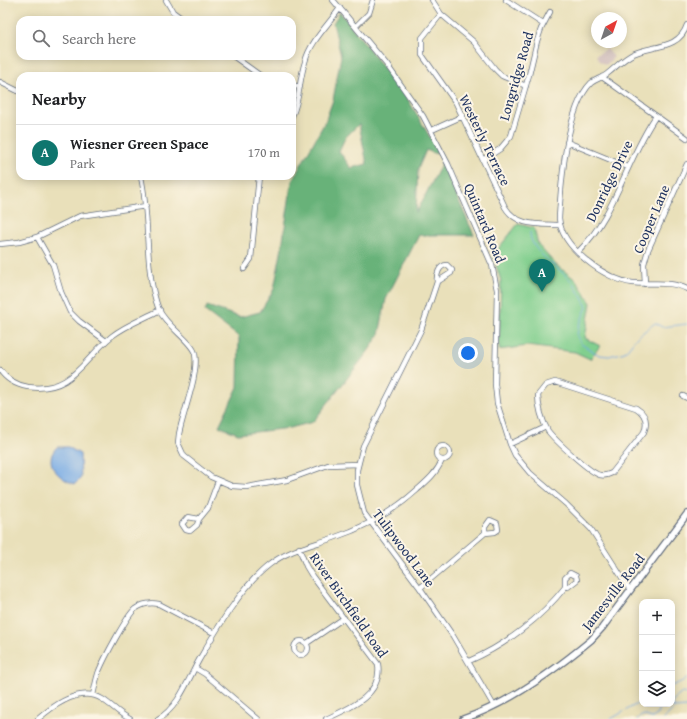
<!DOCTYPE html>
<html lang="en">
<head>
<meta charset="utf-8">
<style>
	:root { --surface:#fff; --page:#f6f6f6; --text:#202124; --muted:#757577; --line:#e0e0e0; --accent:#0f766e }
	body { margin:0; font-family:"Gentium Book Plus",serif; background:var(--page); color:var(--text) }
	.controls { position:absolute; right:12px; bottom:12px; display:grid; overflow:hidden; border-radius:8px; box-shadow:0 2px 10px #0003 }
	.controls button { width:36px; height:36px; display:grid; place-items:center; padding:0; border:0; border-bottom:1px solid var(--line); background:var(--surface); color:var(--text); font:20px sans-serif }
	.compass { position:absolute; left:591px; top:12px; width:36px; height:36px; border-radius:50%; background:var(--surface); box-shadow:0 2px 10px #0003; rotate:40deg }
	.you { position:absolute; left:468px; top:353px; width:14px; height:14px; margin:-10px; border:3px solid #fff; border-radius:50%; background:#1a73e8; box-shadow:0 0 0 6px #1a73e833 }
	.badge { display:grid; place-items:center; width:26px; height:26px; border-radius:50%; background:var(--accent); color:#fff; font-size:13px; font-weight:700 }
	.pin { position:absolute; translate:-50% -33px; filter:drop-shadow(0 1px 2px #0008) }
	.pin::after { content:''; position:absolute; top:21px; width:14px; height:12px; background:inherit; clip-path:polygon(0 0,100% 0,50% 100%) }
	.list { margin:0; padding:0; list-style:none }
	h2 { display:flex; justify-content:space-between; align-items:center; height:52px; margin:0; padding:0 16px; font-size:17px }
	h2 small { font-size:13px; font-weight:400; color:var(--muted) }
	.list li { display:grid; grid-template-columns:26px 1fr auto; gap:12px; align-items:center; box-sizing:border-box; height:56px; padding:0 16px; border-top:1px solid var(--line) }
	.list b { display:block; font-size:15px; white-space:nowrap }
	.list p { margin:0; font-size:13px; white-space:nowrap; color:var(--muted) }
	.list em { font-size:13px; font-style:normal; color:var(--muted) }
	.icon { flex:none; width:22px; height:22px; fill:none; stroke:currentColor; stroke-width:2; stroke-linecap:round; stroke-linejoin:round }
	.map { position:relative; flex:none; width:687px; height:719px; overflow:hidden }
	.search { position:absolute; background:var(--surface); box-shadow:0 2px 10px #0003; left:16px; top:16px; width:280px; height:44px; display:flex; align-items:center; gap:10px; box-sizing:border-box; padding:0 14px; border-radius:12px; color:var(--muted); font-size:15px }
	.panel { position:absolute; background:var(--surface); box-shadow:0 2px 10px #0003; left:16px; top:72px; width:280px; height:108px; border-radius:12px }
	.map>svg:first-child { display:block }
	.industrial { fill:#d1bfbd }
	.green { fill:#81cf8e; stroke:#4e7f76 }
	.forest { fill:#68b279; stroke:#42706c; fill-rule:evenodd }
	.water { fill:#78abe5; stroke:#4a6da2 }
	.lines { fill:none; stroke-linecap:round; stroke-linejoin:round }
	.stream { stroke:#78abe5; stroke-width:1 }
	.minor-casing { stroke:#636d7e; stroke-width:6 }
	.tertiary-casing { stroke:#636d7e; stroke-width:8 }
	.minor { stroke:#fff; stroke-width:4.5 }
	.tertiary { stroke:#fff; stroke-width:5.5 }
	.labels { text-anchor:middle; dominant-baseline:central; stroke-width:4; stroke-linejoin:round; paint-order:stroke }
	.street-label { font-size:14px; fill:#1b2f5e; stroke:#fcf5e5 }
</style>
</head>
<body>
<div class="map">
<svg width="687" height="719" viewBox="0 0 687 719">
	<rect width="100%" height="100%" fill="#fcf5e5"/>
	<filter id="ink" filterUnits="userSpaceOnUse"><feTurbulence type="fractalNoise" baseFrequency=".025" numOctaves="2"/><feDisplacementMap in="SourceGraphic" scale="8" xChannelSelector="R" yChannelSelector="G"/><feConvolveMatrix kernelMatrix="1 2 1 2 8 2 1 2 1" color-interpolation-filters="sRGB"/></filter>
	<filter id="wash" filterUnits="userSpaceOnUse"><feTurbulence type="fractalNoise" baseFrequency=".012" numOctaves="4" result="noise"/><feDisplacementMap in="SourceGraphic" scale="16" xChannelSelector="R" yChannelSelector="G"/><feGaussianBlur stdDeviation="0.9" result="paint"/><feColorMatrix in="noise" values="0 0 0 0 0 0 0 0 0 0 0 0 0 0 0 0 0 1.4 0 .05"/><feComposite in="paint" operator="in"/></filter>
	<g filter="url(#wash)">
		<rect width="100%" height="100%" fill="#e9e0ba"/>
		<!-- industrial -->
		<path class="industrial" d="M607,49L614,57L606,65L599,61L596,55Z"/>
		<!-- green -->
		<path class="green" d="M518,224L534,228L538,245L556,265L576,280L591,303L585,338L600,346L590,359L575,352L527,346L499,350L501,281L493,255Z"/>
		<!-- forest -->
		<path class="forest" d="M340,12L406,96L438,151L436,154L426,150L418,169L416,213L442,163L474,235H419L386,299L379,335L367,353L313,422L290,428L238,434L219,426L238,387L239,337L205,311L207,306L240,317L260,312L274,289L281,253L292,181L325,122L333,100L341,56L333,23ZM359,124L367,164L351,168L339,151L345,138Z"/>
		<!-- water -->
		<path class="water" d="M57,447H68L80,454L81,478L75,484C58,479 42,462 57,447Z"/>
		<g class="lines">
			<!-- stream -->
			<path class="stream" d="M530,232C529,252 562,269 573,283C578,291 583,299 587,307L579,325L577,336L581,344L599,355L609,356L625,352L637,337L655,323L662,327L687,324
				M672,686L687,679
				M670,704L674,708L687,707
				M611,719L642,701
				M637,719L643,715L652,718L657,715C659,707 661,705 669,704
				M664,719L674,708L672,701L682,693L687,694"/>
		</g>
	</g>
	<g filter="url(#ink)">
		<g class="lines">
			<!-- minor casing -->
			<g class="minor-casing">
				<path id="minor" d="M166,0L173,12L184,20
					M333,0L387,65L423,116L448,164L492,265L497,290L495,384L497,403L510,444L515,455L530,473L566,504L591,529L630,590
					M432,0L441,14L474,42L495,69L502,76L526,86
					M506,0L543,24
					M441,14L422,38V55L456,103L505,207C517,227 539,224 560,225
					M687,25C679,50 652,45 633,54C623,59 616,67 607,74C602,78 596,79 591,83C566,108 561,184 559,218C561,247 605,280 633,283C651,285 670,280 687,289
					M356,26L369,13L373,0
					M233,56L261,76
					M602,77L687,138
					M0,82L20,92
					M292,85L300,87
					M292,116C300,99 299,80 305,62C310,42 328,25 340,8
					M432,130L463,116
					M567,142L628,167
					M483,160L500,149L511,136L529,75L537,41L541,29L550,12
					M141,177C151,221 143,268 159,310C167,327 193,342 195,354C199,374 183,412 179,434L178,443L184,456L211,477L232,486L247,487L287,480L328,465L358,464
					M37,237L53,265L61,292L70,312L79,321L106,341
					M0,244L19,242L37,237L80,216L146,206
					M578,252C616,215 626,159 656,116
					M447,265L452,270L451,273L437,282C436,275 439,265 447,265Z
					M244,269L251,259L259,176
					M437,282L421,330L363,446L357,470V485L364,513L420,588L453,636L494,706
					M645,284L644,264L648,250L687,164
					M0,370C6,379 17,385 28,387C73,393 82,360 112,336C126,325 143,319 160,310
					M555,382L636,408C646,414 648,422 644,432L612,473C608,475 604,476 600,475C590,473 555,440 548,431C542,421 538,406 538,395L546,385Z
					M683,396L687,398
					M510,444L546,427
					M436 453a7 7 0 1 1 14 0a7 7 0 1 1-14 0Z
					M188,517L199,519L197,525L190,531L186,530L182,524Z
					M199,519L208,508L218,481
					M490,520L497,523L498,530L495,532L485,533V527Z
					M299,548L306,566L312,576L378,664C383,695 350,708 326,719
					M570,573L576,576L577,580L568,587L565,585V578Z
					M420,588L485,533
					M294 648a7 7 0 1 1 14 0a7 7 0 1 1-14 0Z
					M307,643L344,618
					M469,661C506,645 541,618 566,586
					M195,668L205,674L258,719
					M93,695C95,687 96,679 99,671C104,659 126,617 135,609C142,604 150,602 159,604L214,633
					M38,719C54,705 81,686 102,699C112,705 119,714 130,719
					M158,719C178,708 188,680 199,660C216,630 242,586 269,565C288,550 310,546 333,538C363,528 393,512 417,490C426,482 437,473 442,460"/>
			</g>
			<!-- tertiary casing -->
			<g class="tertiary-casing">
				<path id="tertiary" d="M463,719C508,704 555,670 591,640L602,628L687,514"/>
			</g>
			<!-- minor -->
			<use href="#minor" class="minor"/>
			<!-- tertiary -->
			<use href="#tertiary" class="tertiary"/>
		</g>
	</g>
	<g class="labels">
		<!-- street labels -->
		<g class="street-label">
			<text transform="translate(516 76) rotate(-74)">Longridge Road</text>
			<text transform="translate(485 140) rotate(64)">Westerly Terrace</text>
			<text transform="translate(609 181) rotate(-64)">Donridge Drive</text>
			<text transform="translate(651 219) rotate(-67)">Cooper Lane</text>
			<text transform="translate(485 223) rotate(67)">Quintard Road</text>
			<text transform="translate(404 548) rotate(53)">Tulipwood Lane</text>
			<text transform="translate(613 592) rotate(-52)">Jamesville Road</text>
			<text transform="translate(349 605) rotate(55)">River Birchfield Road</text>
		</g>
	</g>
</svg>
<div class="controls">
<button>+</button>
<button>−</button>
<button><svg class="icon" aria-label="layers" viewBox="0 0 24 24"><path d="M12 4l9 5-9 5-9-5zM3 14l9 5 9-5"/></svg></button>
</div>
<svg class="compass" viewBox="-18 -18 36 36"><path d="M0-13l5 13h-10z" fill="#e53935"/><path d="M0 13l5-13h-10z" fill="#757577"/></svg>
<div class="you"></div>
<div class="pin badge" style="left:542px;top:292px">A</div>
<div class="search"><svg class="icon" aria-label="search" viewBox="0 0 24 24"><circle cx="10" cy="10" r="6"/><path d="M15 15l6 6"/></svg>Search here</div>
<section class="panel">
<h2>Nearby<small></small></h2>
<ul class="list">
<li><span class="badge">A</span><div><b>Wiesner Green Space</b><p>Park</p></div><em>170 m</em></li>
</ul>
</section>
</div>
</body>
</html>
